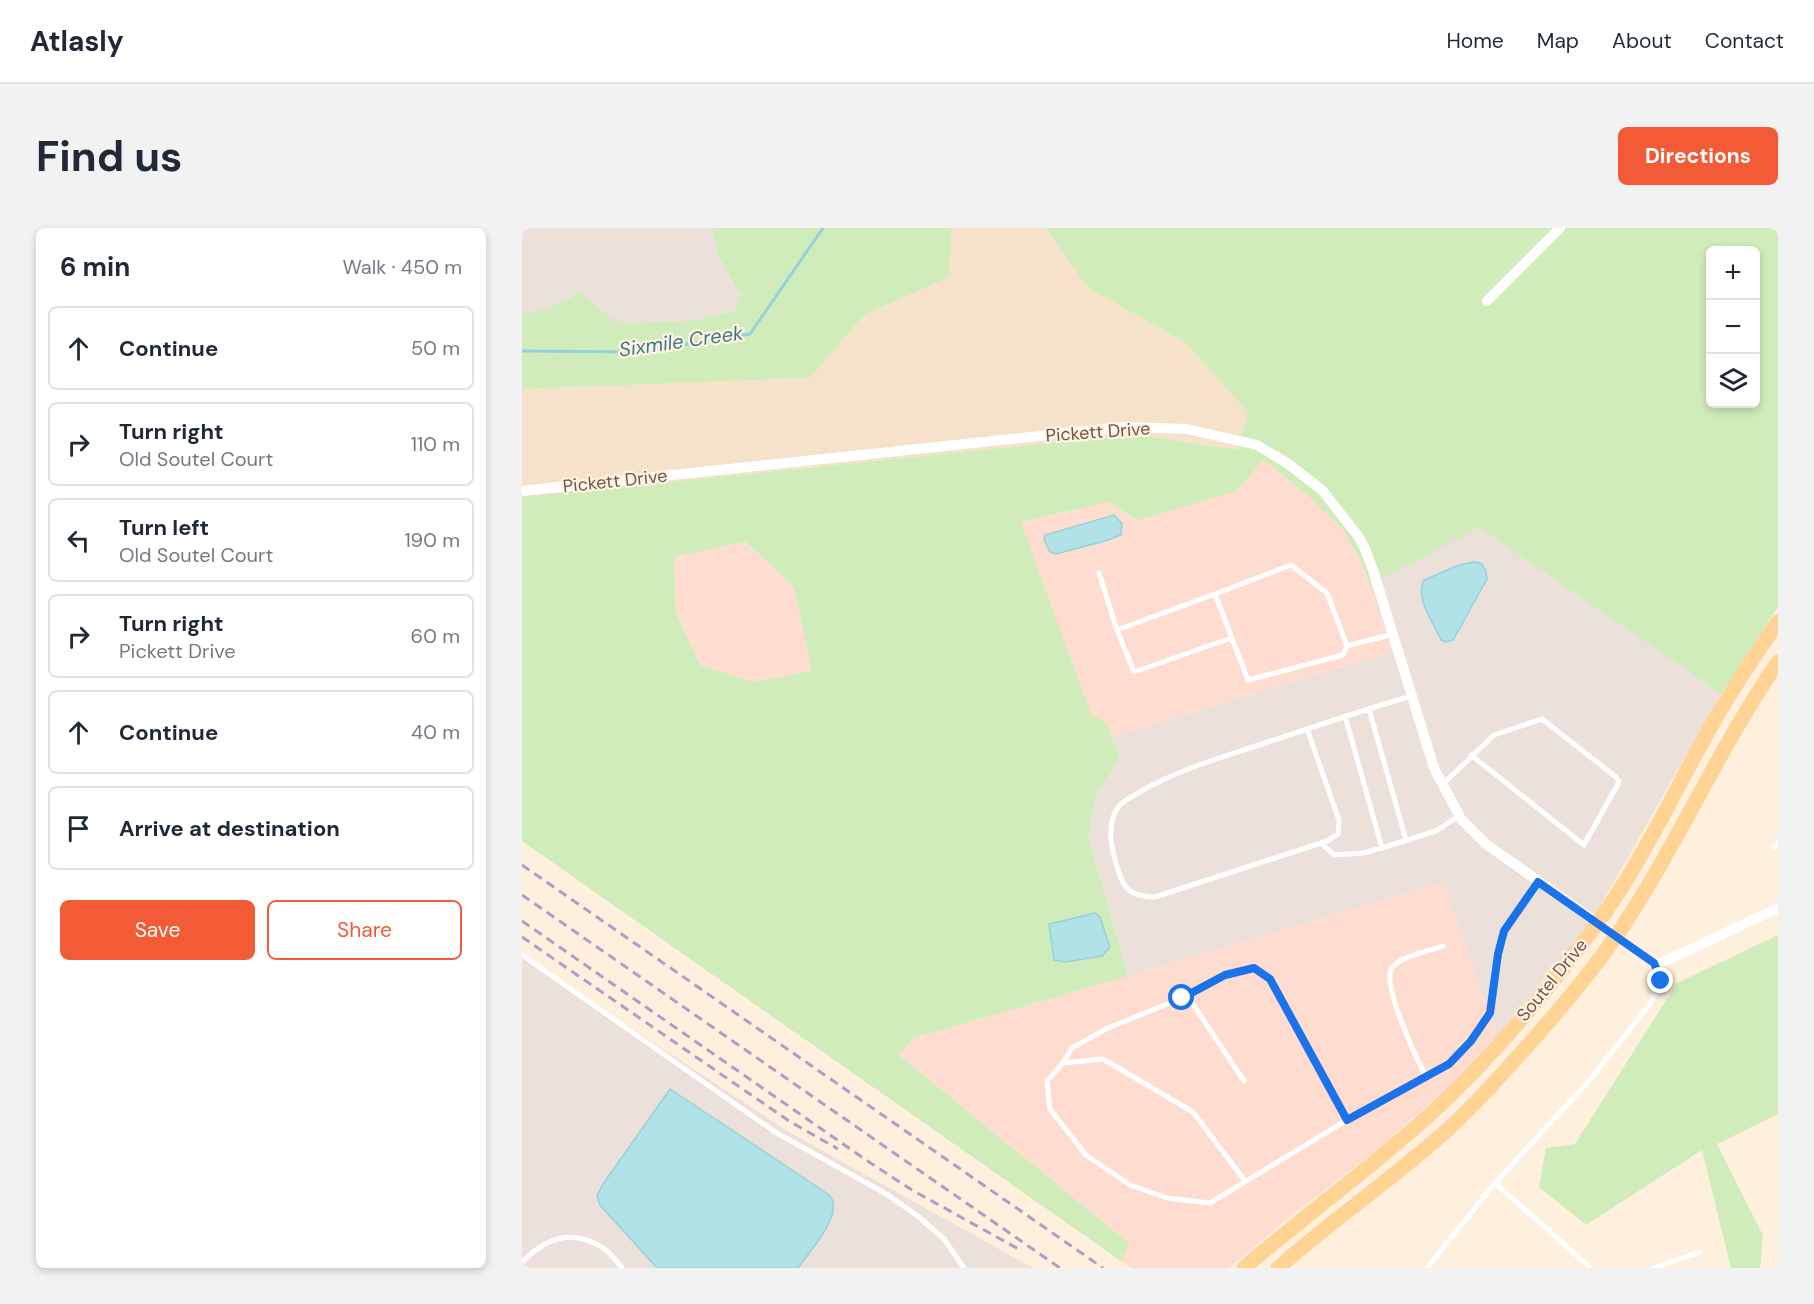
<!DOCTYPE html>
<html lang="en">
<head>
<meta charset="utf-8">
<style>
	:root { --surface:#fff; --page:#f2f2f3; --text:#1f2937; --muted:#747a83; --line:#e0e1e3; --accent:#f35b37 }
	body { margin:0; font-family:"DM Sans",sans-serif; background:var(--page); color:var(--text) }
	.controls { position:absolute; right:18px; top:18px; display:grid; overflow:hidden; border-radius:9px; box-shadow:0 3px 9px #0003 }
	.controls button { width:54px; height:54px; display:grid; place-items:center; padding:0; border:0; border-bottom:2px solid var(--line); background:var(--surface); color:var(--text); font:30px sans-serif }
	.stop { position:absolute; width:18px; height:18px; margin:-14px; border:4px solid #1a73e8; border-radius:50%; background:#fff }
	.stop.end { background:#1a73e8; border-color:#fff; box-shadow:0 2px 6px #0008 }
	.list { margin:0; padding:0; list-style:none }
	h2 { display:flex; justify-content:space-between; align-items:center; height:78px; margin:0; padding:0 24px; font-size:26px }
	h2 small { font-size:20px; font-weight:400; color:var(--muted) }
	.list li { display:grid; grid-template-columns:39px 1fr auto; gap:18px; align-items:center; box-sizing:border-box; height:84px; margin:0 12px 12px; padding:0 12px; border:2px solid var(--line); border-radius:9px }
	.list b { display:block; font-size:22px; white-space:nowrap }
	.list p { margin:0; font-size:20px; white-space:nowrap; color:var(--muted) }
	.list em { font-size:20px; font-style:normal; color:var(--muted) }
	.actions { display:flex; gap:12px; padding:18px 24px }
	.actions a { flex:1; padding:14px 0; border:2px solid var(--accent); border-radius:9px; text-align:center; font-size:21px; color:var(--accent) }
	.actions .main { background:var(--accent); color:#fff }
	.icon { flex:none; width:33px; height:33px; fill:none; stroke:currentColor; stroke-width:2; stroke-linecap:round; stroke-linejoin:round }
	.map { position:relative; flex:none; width:1256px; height:1040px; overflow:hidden; border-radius:9px }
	header { display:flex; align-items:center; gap:36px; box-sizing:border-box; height:84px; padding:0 30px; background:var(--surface); border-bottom:2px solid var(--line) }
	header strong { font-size:28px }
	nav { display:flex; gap:33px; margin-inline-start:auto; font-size:21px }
	.intro { display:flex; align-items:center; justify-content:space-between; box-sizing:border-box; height:144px; padding:0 36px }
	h1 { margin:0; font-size:42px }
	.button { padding:15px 27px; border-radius:9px; background:var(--accent); color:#fff; font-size:21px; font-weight:700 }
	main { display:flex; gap:36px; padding:0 36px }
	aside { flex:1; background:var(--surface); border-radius:9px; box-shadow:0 3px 9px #0003 }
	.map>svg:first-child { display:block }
	.residential { fill:#f6e1cb }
	.commercial { fill:#ffdcd0 }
	.industrial { fill:#ebe1da }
	.green { fill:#d0ecbb; fill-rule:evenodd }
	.water { fill:#b1e2e8; stroke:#96d2db; stroke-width:1.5 }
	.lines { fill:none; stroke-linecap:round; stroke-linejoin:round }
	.stream { stroke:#96d2db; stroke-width:3 }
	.service { stroke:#fff; stroke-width:5 }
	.minor { stroke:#fff; stroke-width:10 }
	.primary { stroke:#ffd393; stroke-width:15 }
	.rail { stroke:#b29cc7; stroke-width:3; stroke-dasharray:9 6; stroke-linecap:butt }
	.route { stroke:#1a73e8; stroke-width:8 }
	.labels { text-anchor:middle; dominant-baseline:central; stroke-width:4.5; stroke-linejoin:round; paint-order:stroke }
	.street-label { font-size:18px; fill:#755444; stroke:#fff4e5 }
	.water-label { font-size:20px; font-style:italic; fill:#3a7a83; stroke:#fff4e5 }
</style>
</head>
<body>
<header>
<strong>Atlasly</strong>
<nav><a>Home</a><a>Map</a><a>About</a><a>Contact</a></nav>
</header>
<div class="intro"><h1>Find us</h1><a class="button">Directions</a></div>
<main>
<aside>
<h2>6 min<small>Walk · 450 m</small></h2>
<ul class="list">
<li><svg class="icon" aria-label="ahead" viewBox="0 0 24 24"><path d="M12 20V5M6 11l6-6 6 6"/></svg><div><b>Continue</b></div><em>50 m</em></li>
<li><svg class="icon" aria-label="right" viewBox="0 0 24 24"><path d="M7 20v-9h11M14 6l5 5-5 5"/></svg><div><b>Turn right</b><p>Old Soutel Court</p></div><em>110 m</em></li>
<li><svg class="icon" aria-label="left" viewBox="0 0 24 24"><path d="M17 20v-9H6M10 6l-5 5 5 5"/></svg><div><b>Turn left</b><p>Old Soutel Court</p></div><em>190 m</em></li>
<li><svg class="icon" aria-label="right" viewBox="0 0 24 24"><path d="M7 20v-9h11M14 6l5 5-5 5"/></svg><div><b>Turn right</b><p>Pickett Drive</p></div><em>60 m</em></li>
<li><svg class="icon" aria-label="ahead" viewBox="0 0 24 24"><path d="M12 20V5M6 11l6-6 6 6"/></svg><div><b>Continue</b></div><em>40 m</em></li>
<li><svg class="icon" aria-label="arrive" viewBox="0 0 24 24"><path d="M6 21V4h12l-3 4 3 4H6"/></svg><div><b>Arrive at destination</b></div></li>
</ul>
<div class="actions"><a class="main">Save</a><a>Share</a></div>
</aside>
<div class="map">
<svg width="1256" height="1040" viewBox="0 0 1256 1040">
	<rect width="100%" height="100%" fill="#fef0dd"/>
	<!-- residential -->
	<path class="residential" d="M429,0H524L566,60L663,114L726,184L716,222L625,208L568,211L0,269V161L288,150L342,87L427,49Z"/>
	<!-- commercial -->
	<path class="commercial" d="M741,232L785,267L821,302L840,336L848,357L869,424L590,509L585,496L569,487L499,294L586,274L715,263Z
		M222,314L272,359L291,443L232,454L178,437L154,384L152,329Z
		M921,654L975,807L934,851L895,886L851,925L771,986L707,1040H610L599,1033L608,1016L377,827L392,810L606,748Z"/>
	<!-- industrial -->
	<path class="industrial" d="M0,0H191L195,25L218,69L213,83L167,93L95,95L58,65L11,85H0Z
		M957,298L1199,466L1077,680L1037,734L975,807L921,654L606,748L566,609L573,569L598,530L590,509L869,424L848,357Z
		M0,728L267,904L511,1040H0Z"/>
	<!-- green -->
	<path class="green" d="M191,0H429L427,49L342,87L288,150L0,161V85H11L59,65L95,95L167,93L213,83L218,68L195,25Z
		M524,0H1256V379L1199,466L957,299L848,357L840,336L821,302L785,267L741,232L715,263L617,292L586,274L499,294L569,486L585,496L598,530L573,569L566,609L606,748L392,810L377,827L608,1016L599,1033L0,613V269L568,211L625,208L716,222L726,184L663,114L566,60ZM1188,22H1234V176H1188ZM223,314L272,359L290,443L232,454L178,437L154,384L152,329Z
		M1256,707V886L1195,916L1241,1007L1238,1040H1209L1180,922L1064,997L1017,959L1024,920L1053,916L1155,755Z"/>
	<!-- water -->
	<path class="water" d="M592,287L600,295L599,307L583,313L534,326L528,324L522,312L523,307Z
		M952,334L959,335L964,343L965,351L931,412L924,414L919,412C912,396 892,368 902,352L937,337Z
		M573,685L578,689L588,719L580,728L544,734L532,732L527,696Z
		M148,861L303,964C306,966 308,968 310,971C319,989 286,1026 276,1040H135L78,977L75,968L81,956Z"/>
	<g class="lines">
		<!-- stream -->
		<path class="stream" d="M0,123L116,124L228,106L301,0"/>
		<!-- service -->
		<path class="service" d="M577,345L595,402L693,366
			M595,402L612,444L709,410
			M825,418L821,427L726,452L693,366L769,337L805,365L825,418L871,406
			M847,481L884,612
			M823,488L860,620L914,603L937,588
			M785,501L817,592L816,606L805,613L633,669C607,667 603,664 595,639C589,619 584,595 597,578C602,572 610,569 616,565C655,542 700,529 743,515C792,499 840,482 890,468
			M921,556L972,507L1020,491L1094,549L1097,554L1062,617L949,527
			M799,615L812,627L841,625L860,620
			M1252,619L1256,615
			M0,727L253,904L366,967L397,989L422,1011L442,1040
			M665,767L722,853
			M541,835L550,820L586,800L660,770L703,747L732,740L748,751L825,892L927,836L949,813L968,785L976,726L982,703L1016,654
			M904,849C895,831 859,756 870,740C878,728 908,723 921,718
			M723,953L671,884L581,831L541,835L525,853L528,881L564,927L608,957L645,970L688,975L825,892
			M973,955L1069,1040
			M0,1034C24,1010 49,1000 81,1020C88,1024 94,1033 100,1040
			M905,1040L973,955L1067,853L1130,773L1139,753L1132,735L1095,709
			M1131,1040L1178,1024"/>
		<!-- minor -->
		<path class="minor" d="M965,73L1038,0
			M0,263L602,199L665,201L735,217L765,235L800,262L836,308L843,321L851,342L912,540L939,591L964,616L1094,708
			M1133,738L1256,680"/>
		<!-- primary -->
		<path class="primary" d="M722,1040C781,989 845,943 904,890C967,833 1023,766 1074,697C1117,639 1148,572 1183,509C1205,469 1230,431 1256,394
			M756,1040C807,995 863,956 915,911C949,882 979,847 1009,814C1039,780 1069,745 1095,707C1154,620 1196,521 1256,434"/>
		<!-- rail -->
		<path class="rail" d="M0,637L581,1040
			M0,667L538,1040
			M0,693L347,934L390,962L500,1023
			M0,709L267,893L316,921"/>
	</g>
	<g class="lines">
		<!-- route -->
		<path class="route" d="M660,770L703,747L732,740L748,751L825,892L927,836L949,813L968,785L976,726L982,703L1016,654L1132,735L1139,753"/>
	</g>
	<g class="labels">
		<!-- street labels -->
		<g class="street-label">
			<text transform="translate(576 204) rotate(-4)">Pickett Drive</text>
			<text transform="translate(93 253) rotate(-6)">Pickett Drive</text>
			<text transform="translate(1030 752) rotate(-51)">Soutel Drive</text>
		</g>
		<!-- water labels -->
		<g class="water-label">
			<text transform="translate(159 113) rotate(-8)">Sixmile Creek</text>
		</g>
	</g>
</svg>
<div class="controls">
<button>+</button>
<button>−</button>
<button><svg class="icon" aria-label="layers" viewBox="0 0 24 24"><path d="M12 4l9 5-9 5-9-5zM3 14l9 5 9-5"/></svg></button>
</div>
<div class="stop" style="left:660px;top:770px"></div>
<div class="stop end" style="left:1139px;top:753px"></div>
</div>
</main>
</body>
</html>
